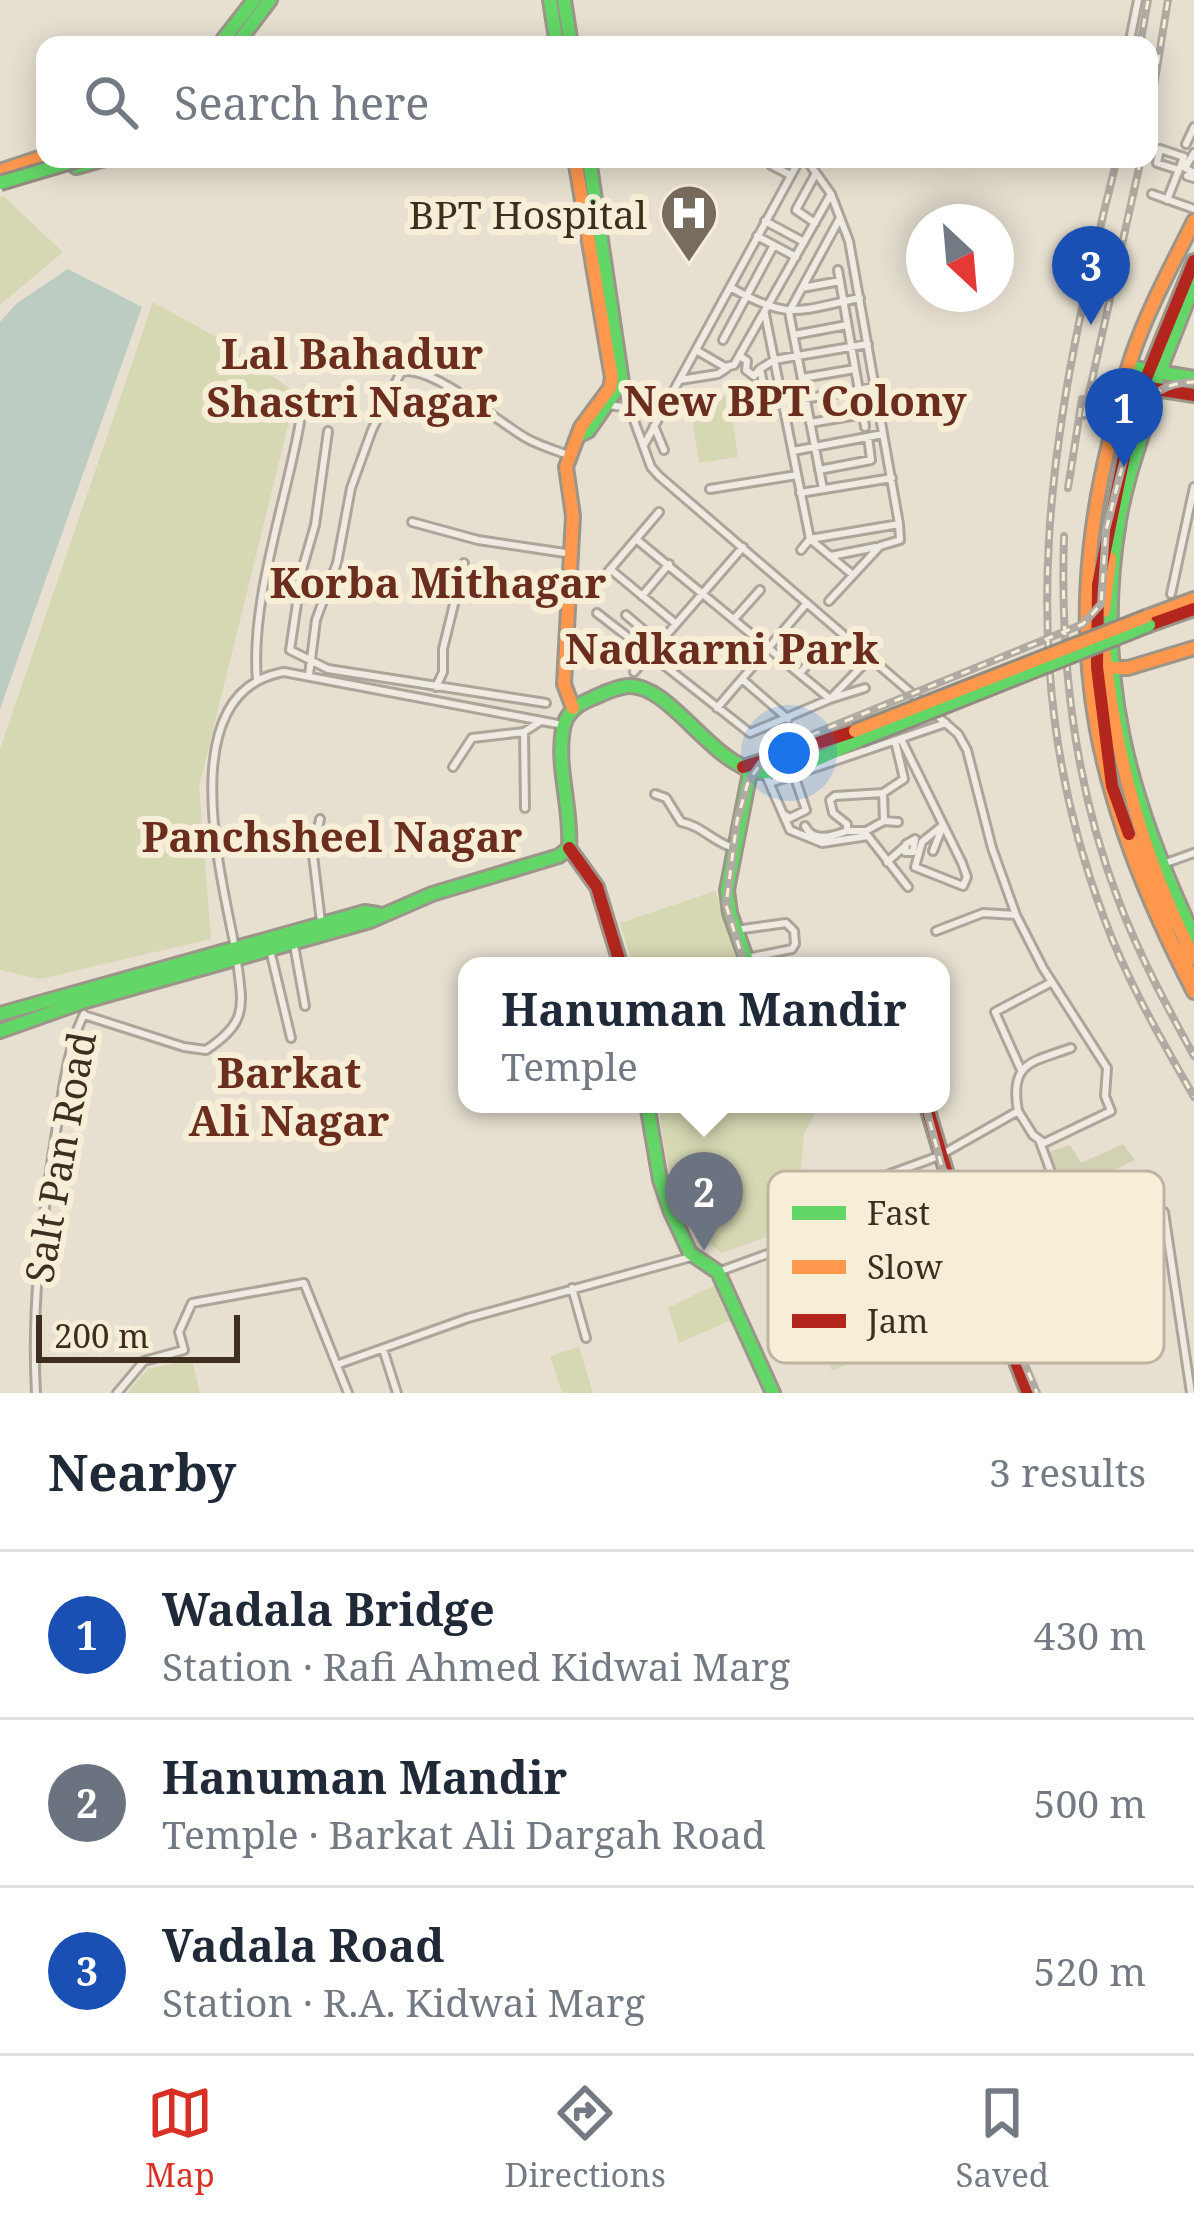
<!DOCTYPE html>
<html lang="en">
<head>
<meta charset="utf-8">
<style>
	:root { --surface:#fff; --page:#f2f2f3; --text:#1f2937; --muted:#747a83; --line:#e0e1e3; --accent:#d93025 }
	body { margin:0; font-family:"Noto Serif",serif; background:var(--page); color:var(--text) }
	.compass { position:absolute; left:906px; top:204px; width:108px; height:108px; border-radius:50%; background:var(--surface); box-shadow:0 6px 30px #0003; rotate:154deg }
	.scale { position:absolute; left:36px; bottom:30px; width:204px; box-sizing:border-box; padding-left:12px; border:6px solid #3d2e20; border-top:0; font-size:33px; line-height:42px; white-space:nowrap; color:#3d2e20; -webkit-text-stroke:9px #f7eed8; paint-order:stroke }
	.you { position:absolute; left:789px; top:753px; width:42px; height:42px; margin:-30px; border:9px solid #fff; border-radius:50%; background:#1a73e8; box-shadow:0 0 0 18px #1a73e833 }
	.badge { display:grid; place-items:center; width:78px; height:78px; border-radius:50%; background:var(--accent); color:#fff; font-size:39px; font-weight:700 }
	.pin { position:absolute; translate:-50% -99px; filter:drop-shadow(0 3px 6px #0008) }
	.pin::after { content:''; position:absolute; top:63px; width:42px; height:36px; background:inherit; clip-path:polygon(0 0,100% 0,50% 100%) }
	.popup { position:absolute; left:458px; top:957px; width:492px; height:156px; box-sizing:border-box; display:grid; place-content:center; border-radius:24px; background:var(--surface); filter:drop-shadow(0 3px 9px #0005); font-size:39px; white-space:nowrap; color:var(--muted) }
	.popup b { font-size:45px; color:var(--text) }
	.popup::after { content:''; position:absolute; left:50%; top:100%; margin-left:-24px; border:24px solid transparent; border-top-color:var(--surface) }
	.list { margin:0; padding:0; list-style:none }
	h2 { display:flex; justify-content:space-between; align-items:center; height:156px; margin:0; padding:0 48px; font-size:51px }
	h2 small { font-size:39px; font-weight:400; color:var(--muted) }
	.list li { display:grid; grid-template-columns:78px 1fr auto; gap:36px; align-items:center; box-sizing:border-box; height:168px; padding:0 48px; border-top:3px solid var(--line) }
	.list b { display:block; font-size:45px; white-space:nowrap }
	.list p { margin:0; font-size:39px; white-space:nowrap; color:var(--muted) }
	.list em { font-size:39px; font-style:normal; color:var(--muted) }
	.icon { flex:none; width:66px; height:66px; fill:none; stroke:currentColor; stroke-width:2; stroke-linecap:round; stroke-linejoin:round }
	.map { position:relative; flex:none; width:1194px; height:1393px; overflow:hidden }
	.search { position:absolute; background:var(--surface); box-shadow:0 6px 30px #0003; left:36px; right:36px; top:36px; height:132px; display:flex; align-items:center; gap:30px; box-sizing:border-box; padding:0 42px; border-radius:24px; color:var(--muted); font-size:45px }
	.sheet { height:660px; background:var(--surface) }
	nav { display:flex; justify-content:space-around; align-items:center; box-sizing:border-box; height:168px; border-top:3px solid var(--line); background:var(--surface); font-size:33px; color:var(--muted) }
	nav a { display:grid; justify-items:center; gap:6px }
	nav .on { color:var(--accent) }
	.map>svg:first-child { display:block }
	.green { fill:#d6d7b3 }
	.cemetery { fill:#d1d1b3 }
	.water { fill:#bcccc2 }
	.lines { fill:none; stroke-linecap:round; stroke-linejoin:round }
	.street-casing { stroke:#ada599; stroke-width:12 }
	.fast-casing { stroke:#9c958a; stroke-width:18 }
	.slow-casing { stroke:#9c958a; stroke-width:18 }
	.jam-casing { stroke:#9c958a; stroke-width:18 }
	.street { stroke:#efebe3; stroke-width:6 }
	.fast { stroke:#63d668; stroke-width:12 }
	.slow { stroke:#ff974d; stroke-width:12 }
	.jam { stroke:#b3261e; stroke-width:12 }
	.rail-casing { stroke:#afaaa2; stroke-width:8 }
	.rail { stroke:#f7eed8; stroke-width:3; stroke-dasharray:9; stroke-linecap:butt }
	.fast-bridge-casing { stroke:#928b80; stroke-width:18; stroke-linecap:butt }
	.slow-bridge-casing { stroke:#928b80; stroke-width:18; stroke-linecap:butt }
	.fast-bridge { stroke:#63d668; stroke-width:12 }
	.slow-bridge { stroke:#ff974d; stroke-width:12 }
	.labels { text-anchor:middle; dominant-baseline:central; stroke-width:12; stroke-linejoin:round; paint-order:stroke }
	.poi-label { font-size:39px; fill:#3d2e20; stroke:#f7eed8; text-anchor:end }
	.street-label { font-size:39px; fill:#3d2e20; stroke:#f7eed8 }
	.neighbourhood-label { font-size:42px; font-weight:bold; fill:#6b2e1e; stroke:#f7eed8 }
	.key { fill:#f7eed8; stroke:#bfb4a1; stroke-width:3 }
	.key-label { font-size:33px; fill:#3d2e20 }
</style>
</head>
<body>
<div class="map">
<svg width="1194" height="1393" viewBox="0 0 1194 1393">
	<rect width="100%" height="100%" fill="#e7e0d1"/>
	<!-- green -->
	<path class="green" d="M3,196L63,252L0,305V197Z
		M153,302L216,337L296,393L199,787L211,939L40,979L0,970V749Z
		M729,396L738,457L699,463L690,402Z
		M715,891L744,966H633L620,923Z
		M658,1104H814L816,1112L804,1134L796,1226L722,1253C668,1213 668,1166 658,1104Z
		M719,1283L736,1318L679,1343L668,1308Z
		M840,1304L863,1358L832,1371L809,1317Z
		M579,1347L593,1393H562L550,1356Z
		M192,1359L200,1393H127L148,1369Z"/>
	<!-- cemetery -->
	<path class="cemetery" d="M1123,1144L1135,1160L1092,1181L1107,1218L1078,1235L1043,1154L1070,1145L1081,1163Z"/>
	<!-- water -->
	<path class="water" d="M68,269L142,307L0,709V322L17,303Z"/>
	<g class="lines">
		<!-- street casing -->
		<g class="street-casing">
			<path id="street" d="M1129,45L1138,0
				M1186,144L1194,127
				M1194,153L1185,168L1194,173
				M771,165L790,175
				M1187,176L1194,178
				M1152,194L1194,209
				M1167,200L1184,157L1160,149L1157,163L1179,170
				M765,221L804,242
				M815,223L796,210L816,173
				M757,236L796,257
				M730,287C789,321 796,311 860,298
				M802,288L840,281
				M765,314L810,539L853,575
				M794,335L847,325
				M723,340L774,245
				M868,344L774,360L760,369L768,405L875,387
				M696,350L725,367L734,365L831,194
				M740,356L747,361L746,370L754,376L760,369
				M802,378L855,369
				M680,380L718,374L727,368
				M620,382L651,467L659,476L924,704
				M608,405L631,408
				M863,414L865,427
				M810,423L863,414L838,270
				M654,426L664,450
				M328,431L315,525L302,570L290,650L328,669L546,703
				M644,445L800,159
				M793,451L883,434
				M819,470L871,460L868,437
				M710,489L797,475
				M823,489L789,312L840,218
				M800,493L892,478
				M659,512L636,539L830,699L865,688
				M412,522L478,540L572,554
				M743,547L650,654L750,733L830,699L863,665
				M801,550L810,539L899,524L849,241L831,194L806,159
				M831,556L876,547
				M610,569L675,623
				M596,586L636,539
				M1171,594L1194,487
				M642,596L669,564
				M829,601L880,546L900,540L899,524
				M597,613L650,654L634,672
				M626,615L659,643
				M735,618L760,590
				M800,673L824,646
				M309,675L316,620L337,563L351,488L372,430L401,372C431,364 498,422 526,438C540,446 555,450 571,456
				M742,679L788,719
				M257,681C250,601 286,502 300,422L284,400
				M436,687L443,672V649L464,563
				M717,708L807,603
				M524,732L525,808
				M901,739L962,863L967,877L963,886L915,867L922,842L943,825
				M453,767L472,738L524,732L541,721
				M764,771L790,830L822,843L868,836L908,887
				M773,782L946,723
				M883,793L884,821L866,831H847V824L833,813L830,800L835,796L883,793L904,779L895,741
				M655,794L666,798L681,822C703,826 712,842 734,848
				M785,815L790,818L806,810L794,775
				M320,819L313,855L321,922
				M884,821L898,822
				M805,826C813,843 833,836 847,831
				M915,839L913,852H905L906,844Z
				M933,851L942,828
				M887,862L904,847
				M1163,864L1194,853
				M736,930L786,923L794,931L795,944L792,949L747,958
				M936,931L983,913L1016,915
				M294,945L305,1006
				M235,948C221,874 172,691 284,672L563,725
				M270,950L291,1038
				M84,1015L184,1047L206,1050C248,1022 243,1007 237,961
				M1021,1070L995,1012L1052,982
				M1018,1111C1009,1062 1032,1062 1071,1048
				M1040,1142L1055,1183L1077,1227
				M1164,1212L1191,1393
				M818,1220L846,1238L867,1322
				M718,1272L803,1241L844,1191L939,1156L1018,1111L1033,1135L1044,1143L1111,1111L1105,1096L1107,1068L1043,968L1016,915L992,848L967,750L958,734L934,713
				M572,1288L586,1338
				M383,1349L397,1393
				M339,1364L468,1318L691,1257
				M36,1393C31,1305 42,1219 56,1132C63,1092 66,1051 84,1014
				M117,1393L144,1361L184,1350L179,1332L192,1303L304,1283L348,1393"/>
		</g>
		<!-- fast casing -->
		<g class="fast-casing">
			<path id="fast" d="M550,0L557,45
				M564,0L571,45
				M219,45L254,0
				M236,45L270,0
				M76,167L105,159
				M1129,367L1194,378
				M1154,398C1141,439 1126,479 1119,521C1093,677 1129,797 1194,937
				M1135,434L1194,284
				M580,435L588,431L622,382L589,159
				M749,966L730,913L727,890L751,767
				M0,1014L365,912L378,914
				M0,1031L82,1002L370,921L432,894L559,856L569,848C572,808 556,768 563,729C566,712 578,704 593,698C604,693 616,687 628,686C668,683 710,761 755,771C788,778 831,752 860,740
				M647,1104L660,1180L671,1212L690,1253L718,1272L773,1393"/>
		</g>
		<!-- slow casing -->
		<g class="slow-casing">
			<path id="slow" d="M0,171L45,156
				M1194,221C1175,260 1154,297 1139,337C1125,371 1118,408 1109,444C1058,652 1098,805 1194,992
				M1104,611L1110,558
				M1146,617L1194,599
				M1104,647C1115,758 1143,859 1194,958
				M1099,668H1128L1194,648
				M573,708L564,684L573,516L566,467L581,427L610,388L612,378L575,159
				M1129,834L1171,941L1194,979"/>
		</g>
		<!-- jam casing -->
		<g class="jam-casing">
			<path id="jam" d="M1125,384L1194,395
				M1149,625L1194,609
				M743,767L855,731
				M1129,834L1112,786L1097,667L1098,585L1134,408L1194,261
				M569,848L597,887L621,966
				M926,1104L959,1214L1028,1393"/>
		</g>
		<!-- street -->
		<use href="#street" class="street"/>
		<!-- fast -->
		<use href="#fast" class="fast"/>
		<!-- slow -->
		<use href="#slow" class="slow"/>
		<!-- jam -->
		<use href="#jam" class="jam"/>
		<!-- rail casing -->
		<g class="rail-casing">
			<path id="rail" d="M1140,45L1148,0
				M1149,117L1168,0
				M1117,159C1051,421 1006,657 1104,918C1127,981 1161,1039 1194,1097
				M1084,416L1141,159
				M1068,488L1082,399
				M1064,536C1060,657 1074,784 1118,899C1138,953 1166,1005 1194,1056
				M745,966L726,905L737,821L748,782L761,763L794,742L1083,624L1101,604L1106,530L1134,420C1148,394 1164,383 1194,382
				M925,1104L942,1167L1037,1393"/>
		</g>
		<!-- rail -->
		<use href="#rail" class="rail"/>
		<!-- fast-bridge casing -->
		<g class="fast-bridge-casing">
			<path id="fast-bridge" d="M0,183L81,159
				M860,740L1149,625"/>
		</g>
		<!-- slow-bridge casing -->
		<g class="slow-bridge-casing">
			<path id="slow-bridge" d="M855,731L1146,617"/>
		</g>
		<!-- fast-bridge -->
		<use href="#fast-bridge" class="fast-bridge"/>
		<!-- slow-bridge -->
		<use href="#slow-bridge" class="slow-bridge"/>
	</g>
	<!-- icons -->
	<defs>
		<g id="hospital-pin" transform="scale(3)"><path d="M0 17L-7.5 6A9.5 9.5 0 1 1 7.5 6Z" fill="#786c5e" stroke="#f7eed8"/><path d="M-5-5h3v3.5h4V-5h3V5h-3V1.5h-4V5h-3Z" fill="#fff"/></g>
	</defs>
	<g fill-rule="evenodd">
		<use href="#hospital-pin" x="689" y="213"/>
	</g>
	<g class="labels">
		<!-- poi labels -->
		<g class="poi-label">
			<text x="647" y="213">BPT Hospital</text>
		</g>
		<!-- street labels -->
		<g class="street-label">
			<text transform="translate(59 1157) rotate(-80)">Salt Pan Road</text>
		</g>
		<!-- neighbourhood labels -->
		<g class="neighbourhood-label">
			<text x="352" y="352">Lal Bahadur<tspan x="352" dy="48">Shastri Nagar</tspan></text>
			<text x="795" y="399">New BPT Colony</text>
			<text x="438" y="581">Korba Mithagar</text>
			<text x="722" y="647">Nadkarni Park</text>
			<text x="332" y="835">Panchsheel Nagar</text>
			<text x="289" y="1071">Barkat<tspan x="289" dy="48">Ali Nagar</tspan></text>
		</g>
	</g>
	<!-- legend -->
	<rect x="768" y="1171" width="396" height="192" rx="18" class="key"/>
	<rect x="792" y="1206" width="54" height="14" fill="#63d668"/>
	<rect x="792" y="1260" width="54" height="14" fill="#ff974d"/>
	<rect x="792" y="1314" width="54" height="14" fill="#b3261e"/>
	<g class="key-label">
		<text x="867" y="1225">Fast</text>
		<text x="867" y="1279">Slow</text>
		<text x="867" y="1333">Jam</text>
	</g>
</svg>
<svg class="compass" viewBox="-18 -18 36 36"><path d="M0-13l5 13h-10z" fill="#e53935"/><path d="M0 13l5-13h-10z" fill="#747a83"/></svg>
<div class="scale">200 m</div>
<div class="you"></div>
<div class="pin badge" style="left:1124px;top:467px;background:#1a4fb4">1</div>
<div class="pin badge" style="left:704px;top:1251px;background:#6b7280">2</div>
<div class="popup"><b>Hanuman Mandir</b>Temple</div>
<div class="pin badge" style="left:1091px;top:325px;background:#1a4fb4">3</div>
<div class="search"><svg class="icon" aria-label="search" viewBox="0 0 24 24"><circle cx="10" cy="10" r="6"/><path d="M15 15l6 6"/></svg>Search here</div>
</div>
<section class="sheet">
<h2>Nearby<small>3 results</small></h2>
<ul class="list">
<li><span class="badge" style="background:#1a4fb4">1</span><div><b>Wadala Bridge</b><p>Station · Rafi Ahmed Kidwai Marg</p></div><em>430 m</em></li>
<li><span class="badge" style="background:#6b7280">2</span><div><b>Hanuman Mandir</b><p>Temple · Barkat Ali Dargah Road</p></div><em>500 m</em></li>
<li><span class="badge" style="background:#1a4fb4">3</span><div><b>Vadala Road</b><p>Station · R.A. Kidwai Marg</p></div><em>520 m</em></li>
</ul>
</section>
<nav>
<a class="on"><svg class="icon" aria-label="map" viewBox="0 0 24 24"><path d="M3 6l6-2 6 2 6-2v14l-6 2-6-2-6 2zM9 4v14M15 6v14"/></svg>Map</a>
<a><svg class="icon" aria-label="directions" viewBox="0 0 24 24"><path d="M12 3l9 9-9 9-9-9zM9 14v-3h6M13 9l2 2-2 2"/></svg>Directions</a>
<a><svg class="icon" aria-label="saved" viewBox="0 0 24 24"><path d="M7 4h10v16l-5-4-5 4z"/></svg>Saved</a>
</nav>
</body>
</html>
